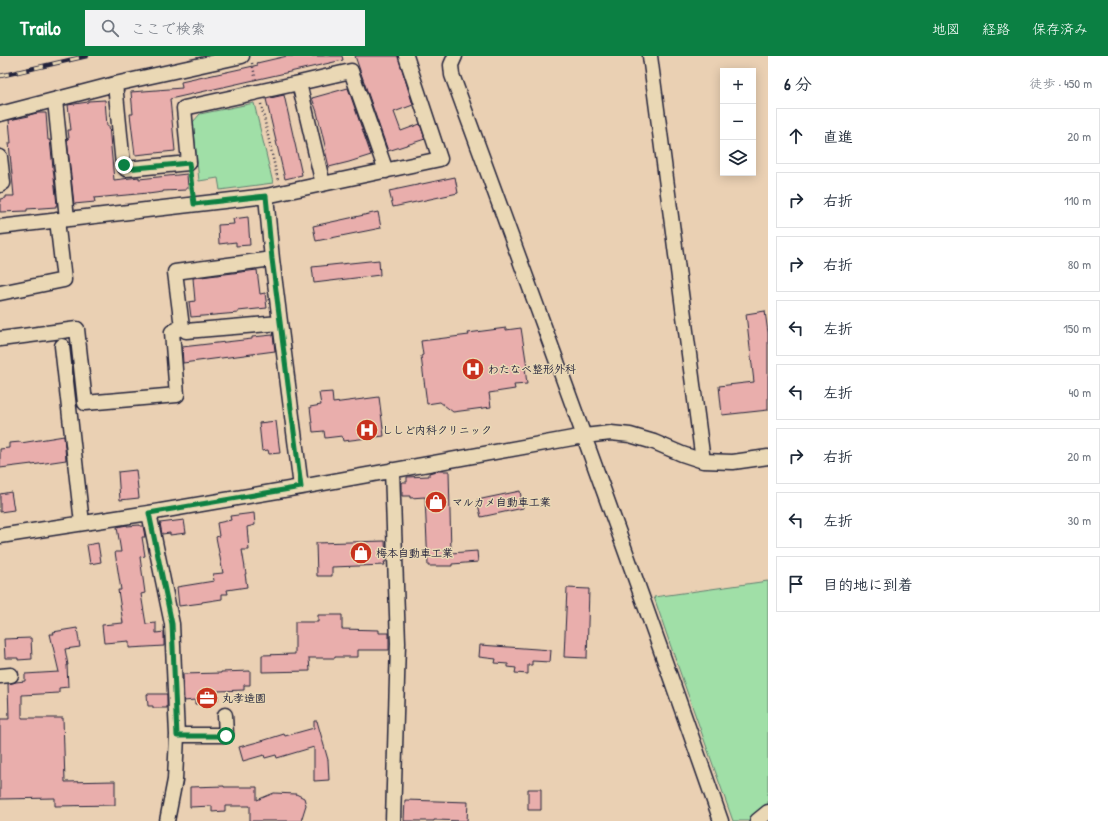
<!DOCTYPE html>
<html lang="ja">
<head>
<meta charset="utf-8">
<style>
	:root { --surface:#fff; --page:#f2f2f3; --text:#1f2937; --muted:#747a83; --line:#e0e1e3; --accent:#0b8043 }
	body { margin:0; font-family:"Patrick Hand","Klee One",sans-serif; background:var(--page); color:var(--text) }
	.controls { position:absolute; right:12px; top:12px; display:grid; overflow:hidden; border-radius:0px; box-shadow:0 2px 10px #0003 }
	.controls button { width:36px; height:36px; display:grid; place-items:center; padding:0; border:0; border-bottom:1px solid var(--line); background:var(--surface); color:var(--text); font:20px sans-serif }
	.stop { position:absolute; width:12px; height:12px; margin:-9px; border:3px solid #0b8043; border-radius:50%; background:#fff }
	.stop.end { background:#0b8043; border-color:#fff; box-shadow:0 1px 4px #0008 }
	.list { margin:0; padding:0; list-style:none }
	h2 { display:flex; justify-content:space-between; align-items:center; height:52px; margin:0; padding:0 16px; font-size:17px }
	h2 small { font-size:13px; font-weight:400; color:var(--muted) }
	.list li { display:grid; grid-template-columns:26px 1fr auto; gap:12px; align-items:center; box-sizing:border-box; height:56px; margin:0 8px 8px; padding:0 8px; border:1px solid var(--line); border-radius:0px }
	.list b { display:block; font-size:15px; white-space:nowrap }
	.list em { font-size:13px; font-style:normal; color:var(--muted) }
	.icon { flex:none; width:22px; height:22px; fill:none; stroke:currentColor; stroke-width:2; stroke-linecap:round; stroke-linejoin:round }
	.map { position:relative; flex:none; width:768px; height:765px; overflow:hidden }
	header { display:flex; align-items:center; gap:24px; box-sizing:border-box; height:56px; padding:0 20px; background:var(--accent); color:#fff }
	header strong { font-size:19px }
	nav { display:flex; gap:22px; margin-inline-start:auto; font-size:14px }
	.search { width:280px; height:36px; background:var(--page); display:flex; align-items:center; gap:10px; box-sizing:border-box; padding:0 14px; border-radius:0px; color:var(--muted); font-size:15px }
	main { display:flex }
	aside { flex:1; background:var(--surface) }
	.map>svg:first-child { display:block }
	.green { fill:#a0dfa7; stroke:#618071 }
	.building { fill:#e9aeac; stroke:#22223b }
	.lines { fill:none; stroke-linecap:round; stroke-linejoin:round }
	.minor-casing { stroke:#22223b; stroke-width:17 }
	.path { stroke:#22223b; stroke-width:2.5; stroke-dasharray:1 3; stroke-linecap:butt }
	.minor { stroke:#ead8b5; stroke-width:14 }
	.rail-casing { stroke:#22223b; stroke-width:4.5 }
	.rail { stroke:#ead8b5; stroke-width:3; stroke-dasharray:9; stroke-linecap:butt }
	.route { stroke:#0b8043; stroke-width:5 }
	.labels { text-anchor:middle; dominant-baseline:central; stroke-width:3; stroke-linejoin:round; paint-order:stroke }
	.poi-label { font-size:11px; font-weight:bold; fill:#22223b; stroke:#ead8b5; text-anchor:start }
</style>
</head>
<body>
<header>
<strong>Trailo</strong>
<div class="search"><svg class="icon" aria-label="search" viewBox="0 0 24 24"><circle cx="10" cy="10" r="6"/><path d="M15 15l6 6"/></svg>ここで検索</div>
<nav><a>地図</a><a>経路</a><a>保存済み</a></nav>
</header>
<main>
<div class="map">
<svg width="768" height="765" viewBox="0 0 768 765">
	<rect width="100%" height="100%" fill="#ead0b3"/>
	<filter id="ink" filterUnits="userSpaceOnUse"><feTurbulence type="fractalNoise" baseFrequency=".025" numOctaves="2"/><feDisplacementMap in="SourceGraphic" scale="8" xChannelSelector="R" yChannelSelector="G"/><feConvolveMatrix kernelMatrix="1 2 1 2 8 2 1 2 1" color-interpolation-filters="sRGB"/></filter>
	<g filter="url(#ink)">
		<!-- green -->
		<path class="green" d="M254,47L273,127L220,134L218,122L199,125L193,66L200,58Z
			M768,525V751L751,765H733L670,588L654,541Z"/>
		<!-- building -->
		<path class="building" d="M287,0H342L343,4L170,43L175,95L135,99L130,58H133L131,36L182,32L181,26L258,9L257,7Z
			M355,0H398L413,49L394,56L401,75L420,68L425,83L388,95Z
			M348,32L371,99L349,106L329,111L325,94H326L317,56L312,42Z
			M284,39L302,119L285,123L266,43Z
			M105,44L107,70H109L114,124L139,121V123L187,118L188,132H186V134L163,135V136L148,138V137L94,142L95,146L74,148L67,83L69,82L68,74H71L68,49L88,46V45Z
			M37,57H46L48,84H50L57,149H56V151L27,153V155L0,156V143L6,142V140H14L9,87H11L9,64L29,60V59Z
			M455,121L458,137L393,151L389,135Z
			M378,156L381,172L316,185L313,170Z
			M248,161L250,189L236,190V186L219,188L218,169L234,168L233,163Z
			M379,204L380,219L314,227L312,211Z
			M257,214L260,238L265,237L267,252L238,255V257L191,261L189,246L195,245L193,222Z
			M765,255L768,277V354L722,359L719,330L754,326L746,258Z
			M506,272V274L521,272L527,311L525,312L527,328L514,329L515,333L489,337L491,351L453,356L440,346L427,348L421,300L423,299L421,285L469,279L468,277Z
			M273,279L275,295L183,307L182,291L252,283V281Z
			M332,336L333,347L379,341L384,380L343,385L342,380L325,382L324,375L313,376L310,351L321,349L319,337Z
			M276,365L280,397L269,398L268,394L262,395L259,367Z
			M64,380L66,404L32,409V408L0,412V393L9,392V387L21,386V387Z
			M136,414L139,442L120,444L118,416Z
			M436,415H449L451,497L477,495L478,506L452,508V510H428L425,441L410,442V440H402V426H407V421L429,420V417Z
			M520,435L523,452L481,461L477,444Z
			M11,436L14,454L0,456V438Z
			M254,457L255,469L247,471L249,494H242L246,518H245L247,531L227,534L228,538H222V543L202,546V547L179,550L177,531L214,525L213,518L223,517L216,481L219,480L217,467L231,464L230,460Z
			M184,464L186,477L170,479V477L162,478L160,467Z
			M127,469V470L140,469V470H143L145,481H142L145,500L140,501L145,537L141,538L146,568L156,567V577L164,576V590L129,592V585L104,587L102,569L123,567L118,534H121L115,496H121L117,471Z
			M385,485L386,506H384L385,509L332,511V520H317L316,487Z
			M98,487L101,506L90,508L87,489Z
			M567,532L589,533L587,602L564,601Z
			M318,559H342V573L379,574V577H389V594H358V601H335V602H309L310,615L262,616V599L295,598V566H318Z
			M77,572L80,591L65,593L68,609H67L68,631L59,632V637L22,639V662H63L65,726L115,725V749L55,750V742L0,743V663H9L8,628L16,626L25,625V618L59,616L50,578H54L53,576Z
			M31,582L32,603L18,604V602H5L4,583Z
			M480,589L551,594L550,606L532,605V609H528V618L515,617L516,612L508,611V608L495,607L496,603L479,601Z
			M250,615V629H244V634L218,635V644H210V648H195V644L184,645L183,618L221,617V616Z
			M147,638H167V652H153V650H148Z
			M314,665H317L328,704L329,724L314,725V691L277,702L276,699L265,702L264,699L243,705L239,691L265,684L284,678L285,680L314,672Z
			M224,730V731H257V744L274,737L296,738L304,742L306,749L301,765H250V750H225V755L212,756V750L190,751V731Z
			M528,733H541V754H528Z
			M405,744L468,746L467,765L434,764V765H404Z"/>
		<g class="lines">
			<!-- minor casing -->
			<g class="minor-casing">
				<path id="minor" d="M455,0L451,9L452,19C543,267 634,515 721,765
					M650,0L703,405
					M299,27L323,128
					M115,28L123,109L126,113L189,107L184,52L299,27L351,15L386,115
					M55,44L67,163
					M0,58L115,28L242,0
					M0,101L3,127L0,129
					M266,140L272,203L301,431
					M0,171L266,140L440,103L406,0
					M272,203L175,216L182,271L186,275L280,267
					M0,237L64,224L57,164
					M0,283L77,273L85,347L177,339L172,276L182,271
					M62,290L82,467
					M392,414L398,587L393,765
					M149,457L172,568L177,679L175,724L167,765
					M0,480L149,457L301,431L584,380L611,377L630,379L654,386L682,398L703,405L733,406L768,401
					M0,620L11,619
					M177,679H226L225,659
					M757,765L768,756"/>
			</g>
			<!-- path -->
			<path class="path" d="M252,7L256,24
				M261,48L278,125
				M190,120L192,136"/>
			<!-- minor -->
			<use href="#minor" class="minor"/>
			<!-- rail casing -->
			<g class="rail-casing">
				<path id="rail" d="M0,20L87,0"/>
			</g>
			<!-- rail -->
			<use href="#rail" class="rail"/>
		</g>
	</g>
	<g class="lines" filter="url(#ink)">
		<!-- route -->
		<path class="route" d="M124,109L126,113L189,107L194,148L266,140L272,203L301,431L149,457L172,568L177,680H226"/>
	</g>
	<!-- icons -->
	<defs>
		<g id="hospital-disc" transform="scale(1.15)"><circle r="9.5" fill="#c8321e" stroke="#ead8b5"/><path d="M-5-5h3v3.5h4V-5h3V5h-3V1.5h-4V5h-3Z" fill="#fff"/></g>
		<g id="shop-disc" transform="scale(1.15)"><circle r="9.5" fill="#c8321e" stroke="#ead8b5"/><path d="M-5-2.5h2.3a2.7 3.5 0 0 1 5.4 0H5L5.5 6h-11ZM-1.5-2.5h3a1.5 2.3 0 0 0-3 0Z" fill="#fff"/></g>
		<g id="office-disc" transform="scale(1.15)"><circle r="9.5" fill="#c8321e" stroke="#ead8b5"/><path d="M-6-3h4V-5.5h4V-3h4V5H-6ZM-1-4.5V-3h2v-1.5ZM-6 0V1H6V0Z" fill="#fff"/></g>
	</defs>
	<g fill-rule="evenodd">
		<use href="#hospital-disc" x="473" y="313"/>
		<use href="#hospital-disc" x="367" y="374"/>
		<use href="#shop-disc" x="436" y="446"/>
		<use href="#shop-disc" x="361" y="497"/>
		<use href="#office-disc" x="207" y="642"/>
	</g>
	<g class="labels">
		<!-- poi labels -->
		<g class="poi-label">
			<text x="488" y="313">わたなべ整形外科</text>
			<text x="382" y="374">ししど内科クリニック</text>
			<text x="452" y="446">マルカメ自動車工業</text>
			<text x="376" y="497">梅本自動車工業</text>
			<text x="222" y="642">丸孝造園</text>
		</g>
	</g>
</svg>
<div class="controls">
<button>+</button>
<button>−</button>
<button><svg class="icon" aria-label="layers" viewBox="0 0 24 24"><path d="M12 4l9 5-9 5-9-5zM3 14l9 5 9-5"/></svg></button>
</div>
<div class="stop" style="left:226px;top:680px"></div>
<div class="stop end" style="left:124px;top:109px"></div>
</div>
<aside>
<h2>6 分<small>徒歩 · 450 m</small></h2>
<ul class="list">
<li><svg class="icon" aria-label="ahead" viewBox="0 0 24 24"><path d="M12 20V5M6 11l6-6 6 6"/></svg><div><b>直進</b></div><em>20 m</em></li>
<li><svg class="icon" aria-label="right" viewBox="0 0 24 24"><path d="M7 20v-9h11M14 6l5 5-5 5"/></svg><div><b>右折</b></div><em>110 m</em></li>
<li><svg class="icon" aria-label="right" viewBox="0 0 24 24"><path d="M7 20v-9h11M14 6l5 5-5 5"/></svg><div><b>右折</b></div><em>80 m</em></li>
<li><svg class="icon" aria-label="left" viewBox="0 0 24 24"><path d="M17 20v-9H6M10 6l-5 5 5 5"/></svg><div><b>左折</b></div><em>150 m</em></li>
<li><svg class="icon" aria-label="left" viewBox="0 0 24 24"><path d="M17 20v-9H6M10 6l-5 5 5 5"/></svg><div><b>左折</b></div><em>40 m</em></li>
<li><svg class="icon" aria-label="right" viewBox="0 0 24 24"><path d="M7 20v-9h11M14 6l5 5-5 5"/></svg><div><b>右折</b></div><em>20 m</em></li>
<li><svg class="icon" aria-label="left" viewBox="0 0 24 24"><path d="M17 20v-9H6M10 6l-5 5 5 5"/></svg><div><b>左折</b></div><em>30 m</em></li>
<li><svg class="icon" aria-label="arrive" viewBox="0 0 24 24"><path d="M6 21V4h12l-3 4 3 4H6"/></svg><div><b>目的地に到着</b></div></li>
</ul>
</aside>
</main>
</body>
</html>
